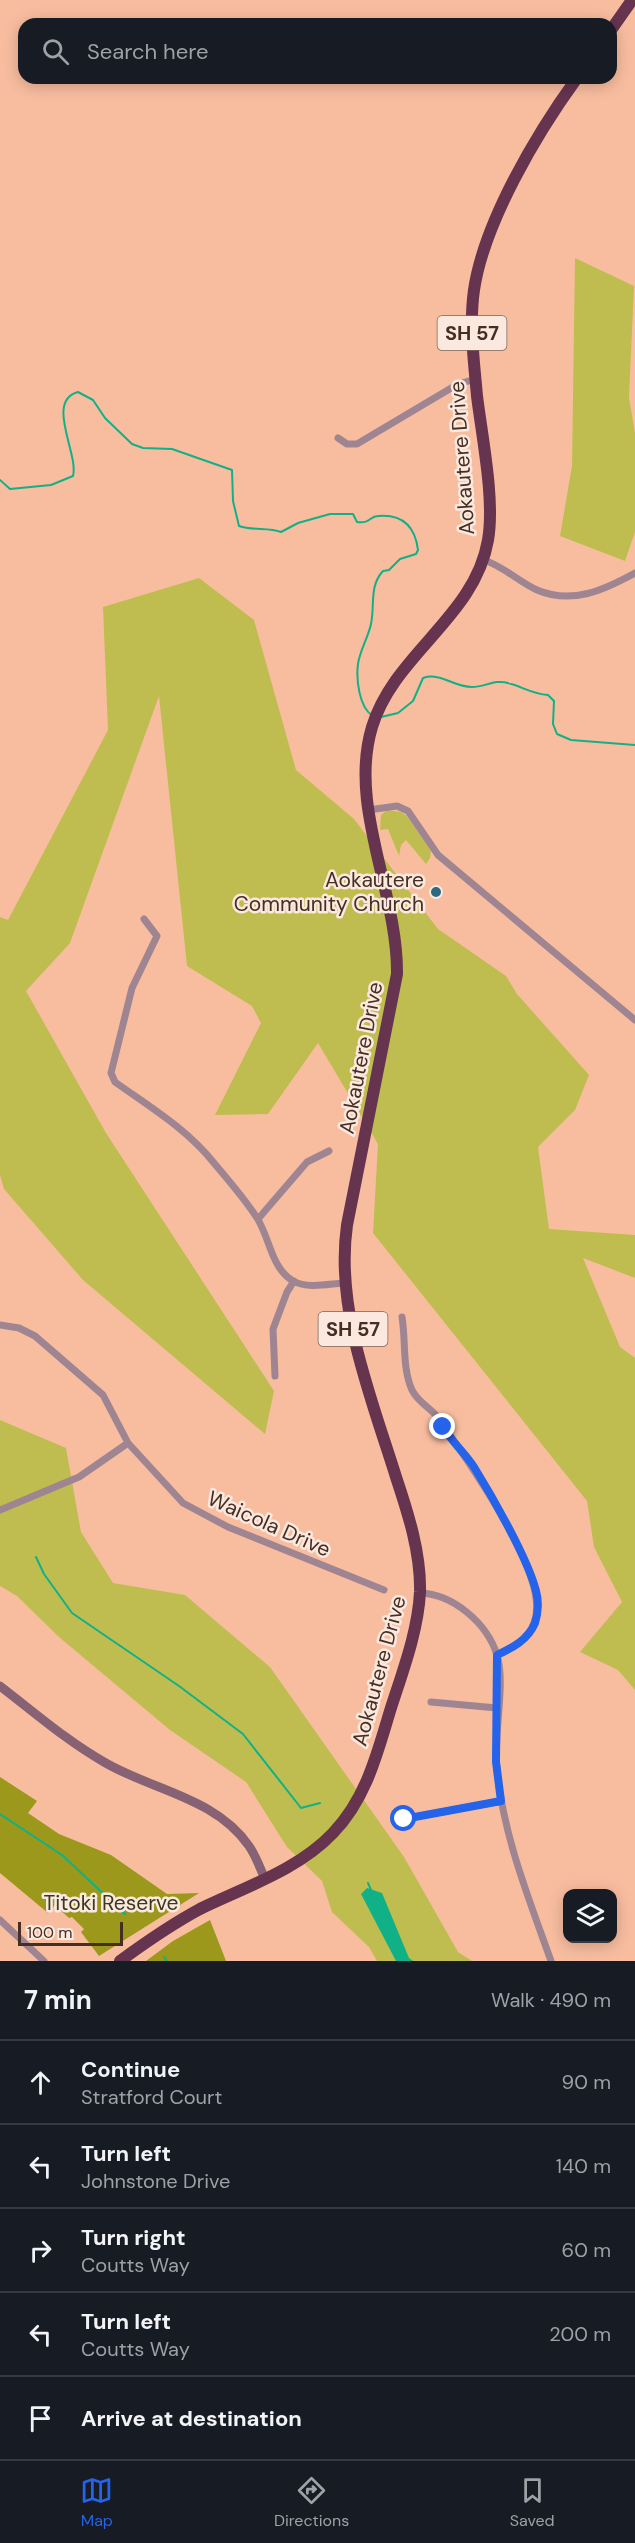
<!DOCTYPE html>
<html lang="en">
<head>
<meta charset="utf-8">
<style>
	:root { --surface:#171b24; --page:#20242c; --text:#f1f3f6; --muted:#9ea1a6; --line:#363941; --accent:#2563eb }
	body { margin:0; font-family:"DM Sans",sans-serif; background:var(--page); color:var(--text) }
	.controls { position:absolute; right:18px; bottom:18px; display:grid; overflow:hidden; border-radius:12px; box-shadow:0 3px 15px #0003 }
	.controls button { width:54px; height:54px; display:grid; place-items:center; padding:0; border:0; border-bottom:2px solid var(--line); background:var(--surface); color:var(--text); font:30px sans-serif }
	.scale { position:absolute; left:18px; bottom:15px; width:105px; box-sizing:border-box; padding-left:6px; border:3px solid #452e22; border-top:0; font-size:16px; line-height:21px; white-space:nowrap; color:#452e22; -webkit-text-stroke:4px #fbe8df; paint-order:stroke }
	.stop { position:absolute; width:18px; height:18px; margin:-14px; border:4px solid #2563eb; border-radius:50%; background:#fff }
	.stop.end { background:#2563eb; border-color:#fff; box-shadow:0 2px 6px #0008 }
	.list { margin:0; padding:0; list-style:none }
	h2 { display:flex; justify-content:space-between; align-items:center; height:78px; margin:0; padding:0 24px; font-size:26px }
	h2 small { font-size:20px; font-weight:400; color:var(--muted) }
	.list li { display:grid; grid-template-columns:39px 1fr auto; gap:18px; align-items:center; box-sizing:border-box; height:84px; padding:0 24px; border-top:2px solid var(--line) }
	.list b { display:block; font-size:22px; white-space:nowrap }
	.list p { margin:0; font-size:20px; white-space:nowrap; color:var(--muted) }
	.list em { font-size:20px; font-style:normal; color:var(--muted) }
	.icon { flex:none; width:33px; height:33px; fill:none; stroke:currentColor; stroke-width:2; stroke-linecap:round; stroke-linejoin:round }
	.map { position:relative; flex:none; width:635px; height:1961px; overflow:hidden }
	.search { position:absolute; background:var(--surface); box-shadow:0 3px 15px #0003; left:18px; right:18px; top:18px; height:66px; display:flex; align-items:center; gap:15px; box-sizing:border-box; padding:0 21px; border-radius:18px; color:var(--muted); font-size:22px }
	.sheet { height:498px; background:var(--surface) }
	nav { display:flex; justify-content:space-around; align-items:center; box-sizing:border-box; height:84px; border-top:2px solid var(--line); background:var(--surface); font-size:16px; color:var(--muted) }
	nav a { display:grid; justify-items:center; gap:3px }
	nav .on { color:var(--accent) }
	.map>svg:first-child { display:block }
	.green { fill:#bfbd50 }
	.forest { fill:#9b981c }
	.water { fill:#11b187 }
	.lines { fill:none; stroke-linecap:round; stroke-linejoin:round }
	.stream { stroke:#11b187; stroke-width:2 }
	.street { stroke:#9f8591; stroke-width:7 }
	.secondary { stroke:#876274; stroke-width:9 }
	.highway { stroke:#66344f; stroke-width:12 }
	.route { stroke:#2563eb; stroke-width:8 }
	.poi-dot { fill:#2e6982; stroke:#fbe8df; stroke-width:2 }
	.labels { text-anchor:middle; dominant-baseline:central; stroke-width:5; stroke-linejoin:round; paint-order:stroke }
	.shield { fill:#fbe8df; stroke:#7c665b; stroke-width:1.5 }
	.shield-label { font-size:20px; font-weight:bold; fill:#452e22 }
	.street-label { font-size:21px; fill:#452e22; stroke:#fbe8df }
	.poi-label { font-size:21px; fill:#452e22; stroke:#fbe8df; text-anchor:end }
	.park-label { font-size:21px; fill:#393920; stroke:#fbe8df }
</style>
</head>
<body>
<div class="map">
<svg width="635" height="1961" viewBox="0 0 635 1961">
	<rect width="100%" height="100%" fill="#f8bd9f"/>
	<!-- green -->
	<path class="green" d="M575,258L634,286L629,398L635,433V532L625,561L560,536L572,466Z
		M199,578L254,620L296,770L354,819L438,929L506,976L517,994L589,1075L575,1110L538,1147L549,1229L635,1235V1278L583,1258L620,1347L635,1358V1690L618,1670L580,1652L622,1602L594,1547L587,1501L373,1233L378,1144L318,1043L268,1114L215,1115L261,1023L252,1006L187,966L159,696L70,943L26,991L106,1133L274,1391L265,1434L83,1280L4,1189L0,1175V917L8,920L108,730L103,607Z
		M387,810L401,812L407,816L431,851L430,858L426,864L406,840L401,845L399,856L388,829L380,830L381,815Z
		M0,1420L66,1448L81,1532L113,1583L185,1595L270,1667L404,1857L458,1952L472,1961H377L369,1947L332,1912L322,1881L287,1847L246,1782L170,1730L59,1637L17,1596L0,1586Z"/>
	<!-- forest -->
	<path class="forest" d="M0,1777L37,1801L28,1813L59,1834L111,1855L167,1894L199,1893L99,1956L81,1932L84,1929L72,1917L69,1918L55,1905L48,1913L0,1873Z
		M210,1920L226,1961H146L173,1941Z"/>
	<!-- water -->
	<path class="water" d="M367,1888L382,1893L409,1958L413,1961H396L361,1894Z"/>
	<g class="lines">
		<!-- stream -->
		<path class="stream" d="M0,480L10,489L51,485L73,476C79,454 45,401 78,392L93,400L105,418L132,444L143,448L172,449L232,470L233,501L239,526C254,531 268,527 281,532L298,523L330,514H353L357,522C371,524 369,516 378,516C402,514 415,526 418,550L416,554L400,559L389,570L383,571C369,586 375,605 371,624C368,638 360,650 358,664C356,679 359,708 373,716
			M381,717L398,713L413,701L423,678C441,672 453,687 472,687C485,687 495,679 508,683C523,687 532,694 548,695L554,701L553,724L557,734L571,740L635,745
			M36,1557L44,1574L72,1613L179,1686L243,1734L301,1808L320,1803
			M0,1814L62,1855L125,1914
			M368,1883L371,1890
			M164,1957L167,1961"/>
		<!-- street -->
		<path class="street" d="M338,438L347,444H357L458,384L476,379
			M484,560C503,566 519,582 537,590C572,605 604,590 635,573
			M368,810L397,806L408,811L438,855L635,1020
			M144,919L157,936L132,988L111,1073L115,1082C150,1107 187,1129 214,1163C229,1181 245,1199 257,1218C270,1238 271,1268 293,1281C308,1289 328,1284 343,1283
			M258,1219L307,1162L329,1151
			M402,1317C406,1341 402,1368 412,1390C418,1403 433,1409 440,1420C466,1460 553,1577 534,1623C528,1640 512,1648 497,1655
			M0,1325L19,1328L35,1336L103,1395L128,1443L183,1503L228,1527L384,1590
			M275,1376L273,1329L287,1292L294,1281
			M0,1510L79,1477L128,1443
			M420,1593C453,1594 487,1623 497,1655C506,1685 493,1735 497,1769C503,1835 529,1899 551,1961
			M431,1702L497,1708
			M404,1819L501,1801
			M0,1920L44,1961"/>
		<!-- secondary -->
		<path class="secondary" d="M0,1686C34,1712 67,1741 104,1762C151,1790 215,1797 249,1846C256,1856 260,1868 265,1879"/>
		<!-- highway -->
		<path class="highway" d="M611,30L632,0
			M120,1961C146,1942 172,1924 200,1909C245,1887 298,1870 333,1833C366,1799 377,1754 390,1711C402,1673 418,1632 420,1592C421,1553 408,1513 396,1477C371,1397 335,1309 347,1225L397,974C398,892 348,807 372,727C394,654 475,617 488,540C495,500 482,437 477,396C474,361 469,325 474,290C484,222 537,133 577,78"/>
	</g>
	<g class="lines">
		<!-- route -->
		<path class="route" d="M404,1819L501,1801L496,1762L497,1655C512,1648 528,1640 535,1623C538,1614 539,1601 536,1591C528,1559 492,1496 474,1467C465,1453 452,1442 443,1427"/>
	</g>
	<!-- markers -->
	<circle class="poi-dot" cx="436" cy="892" r="6"/>
	<g class="labels">
		<!-- shield labels -->
		<g class="shield">
			<rect x="437.5" y="316" width="69" height="34" rx="4.5"/>
			<rect x="318.5" y="1312" width="69" height="34" rx="4.5"/>
		</g>
		<g class="shield-label">
			<text x="472" y="333">SH 57</text>
			<text x="353" y="1329">SH 57</text>
		</g>
		<!-- street labels -->
		<g class="street-label">
			<text transform="translate(462 458) rotate(-94)">Aokautere Drive</text>
			<text transform="translate(361 1058) rotate(-79)">Aokautere Drive</text>
			<text transform="translate(269 1524) rotate(24)">Waicola Drive</text>
			<text transform="translate(379 1671) rotate(-75)">Aokautere Drive</text>
		</g>
		<!-- poi labels -->
		<g class="poi-label">
			<text x="424" y="880">Aokautere<tspan x="424" dy="24">Community Church</tspan></text>
		</g>
		<!-- park labels -->
		<g class="park-label">
			<text x="111" y="1903">Titoki Reserve</text>
		</g>
	</g>
</svg>
<div class="controls">
<button><svg class="icon" aria-label="layers" viewBox="0 0 24 24"><path d="M12 4l9 5-9 5-9-5zM3 14l9 5 9-5"/></svg></button>
</div>
<div class="scale">100 m</div>
<div class="stop" style="left:404px;top:1819px"></div>
<div class="stop end" style="left:443px;top:1427px"></div>
<div class="search"><svg class="icon" aria-label="search" viewBox="0 0 24 24"><circle cx="10" cy="10" r="6"/><path d="M15 15l6 6"/></svg>Search here</div>
</div>
<section class="sheet">
<h2>7 min<small>Walk · 490 m</small></h2>
<ul class="list">
<li><svg class="icon" aria-label="ahead" viewBox="0 0 24 24"><path d="M12 20V5M6 11l6-6 6 6"/></svg><div><b>Continue</b><p>Stratford Court</p></div><em>90 m</em></li>
<li><svg class="icon" aria-label="left" viewBox="0 0 24 24"><path d="M17 20v-9H6M10 6l-5 5 5 5"/></svg><div><b>Turn left</b><p>Johnstone Drive</p></div><em>140 m</em></li>
<li><svg class="icon" aria-label="right" viewBox="0 0 24 24"><path d="M7 20v-9h11M14 6l5 5-5 5"/></svg><div><b>Turn right</b><p>Coutts Way</p></div><em>60 m</em></li>
<li><svg class="icon" aria-label="left" viewBox="0 0 24 24"><path d="M17 20v-9H6M10 6l-5 5 5 5"/></svg><div><b>Turn left</b><p>Coutts Way</p></div><em>200 m</em></li>
<li><svg class="icon" aria-label="arrive" viewBox="0 0 24 24"><path d="M6 21V4h12l-3 4 3 4H6"/></svg><div><b>Arrive at destination</b></div></li>
</ul>
</section>
<nav>
<a class="on"><svg class="icon" aria-label="map" viewBox="0 0 24 24"><path d="M3 6l6-2 6 2 6-2v14l-6 2-6-2-6 2zM9 4v14M15 6v14"/></svg>Map</a>
<a><svg class="icon" aria-label="directions" viewBox="0 0 24 24"><path d="M12 3l9 9-9 9-9-9zM9 14v-3h6M13 9l2 2-2 2"/></svg>Directions</a>
<a><svg class="icon" aria-label="saved" viewBox="0 0 24 24"><path d="M7 4h10v16l-5-4-5 4z"/></svg>Saved</a>
</nav>
</body>
</html>
